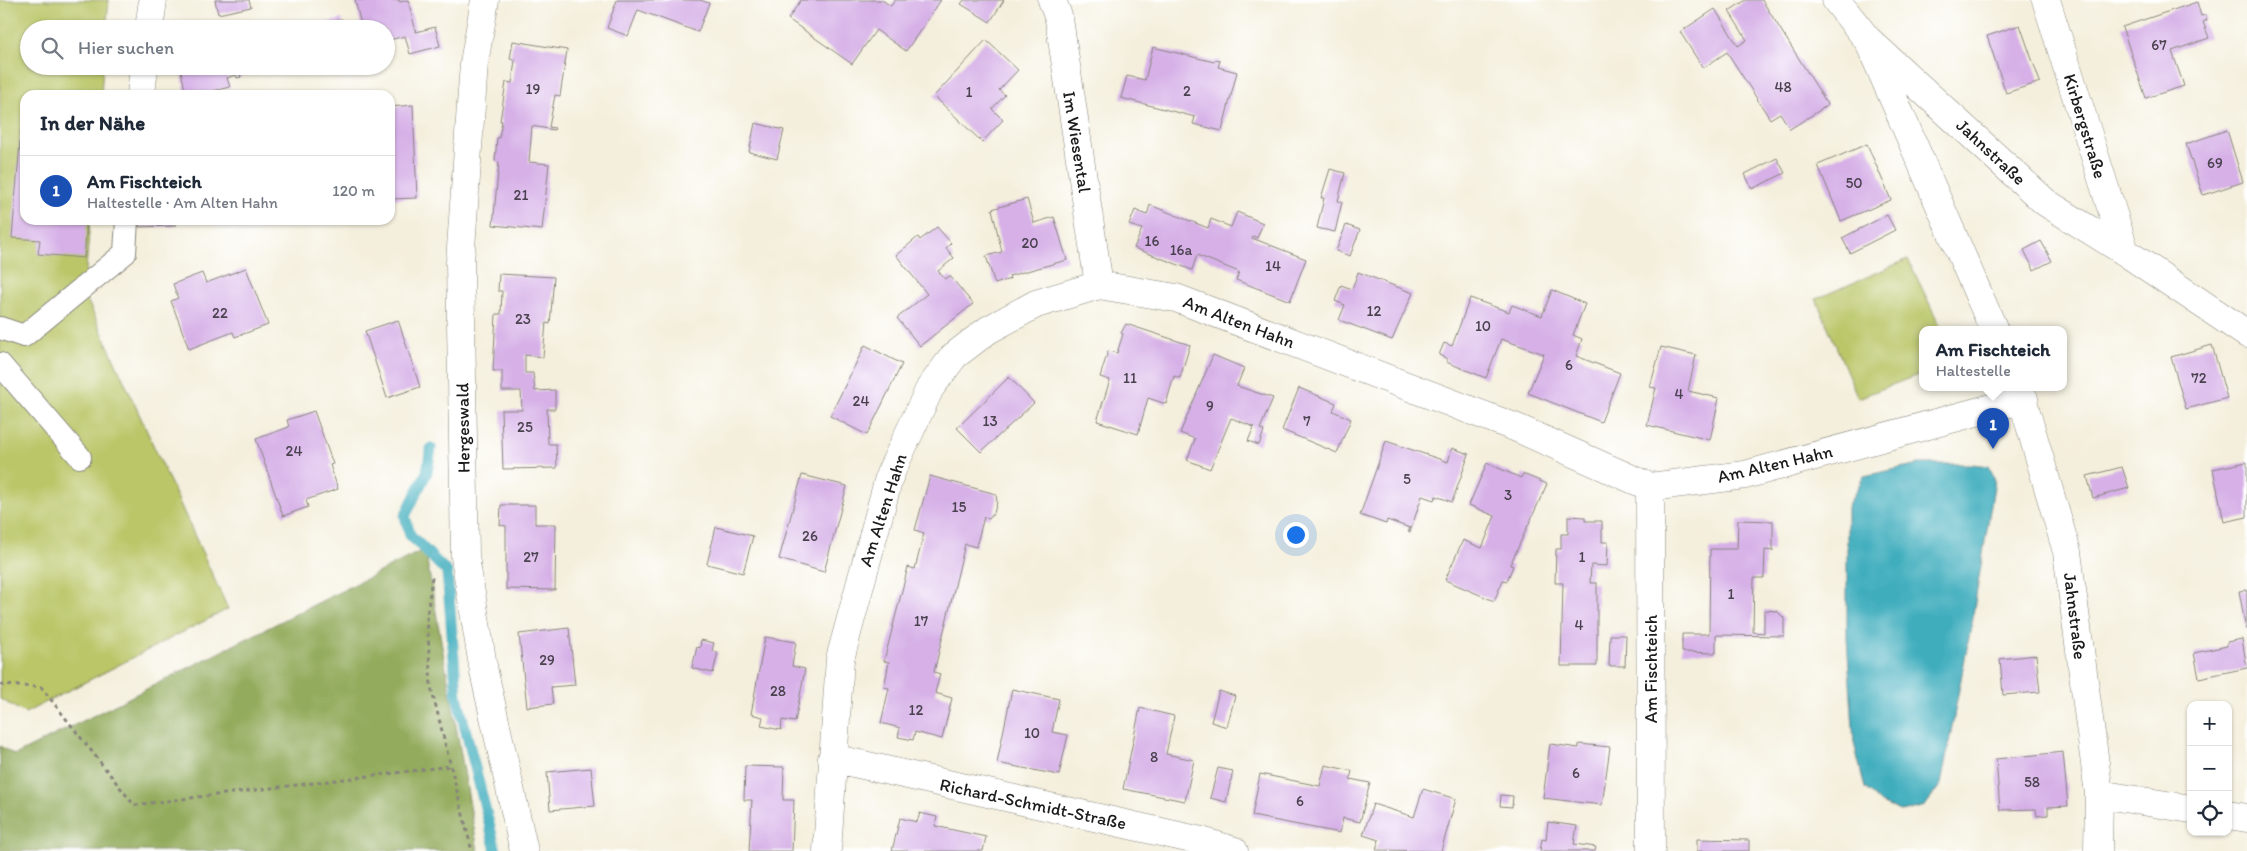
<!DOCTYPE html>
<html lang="de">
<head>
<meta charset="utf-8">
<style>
	:root { --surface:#fff; --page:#f2f2f3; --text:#1f2937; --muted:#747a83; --line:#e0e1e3; --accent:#2563eb }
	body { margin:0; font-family:Itim,sans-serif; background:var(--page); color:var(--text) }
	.controls { position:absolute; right:15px; bottom:15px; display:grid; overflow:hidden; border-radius:10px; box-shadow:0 1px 4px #0004 }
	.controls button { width:45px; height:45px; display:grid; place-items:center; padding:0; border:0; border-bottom:1px solid var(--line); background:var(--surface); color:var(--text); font:25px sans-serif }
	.you { position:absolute; left:1295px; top:534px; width:18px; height:18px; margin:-12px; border:4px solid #fff; border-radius:50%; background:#1a73e8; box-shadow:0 0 0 8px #1a73e833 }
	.badge { display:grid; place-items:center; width:32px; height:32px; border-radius:50%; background:var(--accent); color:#fff; font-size:16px; font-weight:700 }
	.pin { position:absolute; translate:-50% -41px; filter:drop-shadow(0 1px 2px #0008) }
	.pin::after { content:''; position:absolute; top:26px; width:18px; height:15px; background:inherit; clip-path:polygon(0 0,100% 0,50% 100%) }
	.popup { position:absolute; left:1919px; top:326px; width:148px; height:65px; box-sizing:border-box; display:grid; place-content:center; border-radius:10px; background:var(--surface); filter:drop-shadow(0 1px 4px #0005); font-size:16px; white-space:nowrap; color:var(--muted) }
	.popup b { font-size:19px; color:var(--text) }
	.popup::after { content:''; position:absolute; left:50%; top:100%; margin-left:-10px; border:10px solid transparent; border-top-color:var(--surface) }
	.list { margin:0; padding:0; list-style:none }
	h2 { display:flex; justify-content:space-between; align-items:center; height:65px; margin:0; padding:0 20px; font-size:21px }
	h2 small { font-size:16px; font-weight:400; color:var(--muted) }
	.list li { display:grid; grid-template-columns:32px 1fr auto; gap:15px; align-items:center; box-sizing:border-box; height:70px; padding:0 20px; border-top:1px solid var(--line) }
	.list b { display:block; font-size:19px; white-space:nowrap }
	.list p { margin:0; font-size:16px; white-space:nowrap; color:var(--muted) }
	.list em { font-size:16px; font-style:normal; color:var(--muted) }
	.icon { flex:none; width:28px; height:28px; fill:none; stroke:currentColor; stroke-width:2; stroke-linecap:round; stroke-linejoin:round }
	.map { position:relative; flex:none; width:2247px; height:851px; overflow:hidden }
	.search { position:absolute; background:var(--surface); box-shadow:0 1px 4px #0004; left:20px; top:20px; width:375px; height:55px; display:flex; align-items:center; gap:12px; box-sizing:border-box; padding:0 18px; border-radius:28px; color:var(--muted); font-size:19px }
	.panel { position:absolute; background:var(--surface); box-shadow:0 1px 4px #0004; left:20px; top:90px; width:375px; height:135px; border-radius:15px }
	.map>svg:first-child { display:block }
	.green { fill:#bac668; stroke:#6b7142 }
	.forest { fill:#93ab5c; stroke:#58643c }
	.water { fill:#3fadbd; stroke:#2e646c }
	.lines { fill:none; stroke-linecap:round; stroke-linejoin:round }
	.stream { stroke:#3fadbd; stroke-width:11 }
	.building { fill:#d6b0e7 }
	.lane-casing { stroke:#88867c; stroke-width:24 }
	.street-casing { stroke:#88867c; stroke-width:29 }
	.path { stroke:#88867c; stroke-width:3; stroke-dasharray:4 4; stroke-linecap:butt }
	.lane { stroke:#fff; stroke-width:22 }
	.street { stroke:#fff; stroke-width:28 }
	.labels { text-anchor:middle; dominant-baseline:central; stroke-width:4.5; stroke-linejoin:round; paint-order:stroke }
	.number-label { font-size:15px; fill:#4a414f }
	.street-label { font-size:18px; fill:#1c1c1c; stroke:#fff }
</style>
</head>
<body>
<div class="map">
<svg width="2247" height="851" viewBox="0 0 2247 851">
	<rect width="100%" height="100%" fill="#fff"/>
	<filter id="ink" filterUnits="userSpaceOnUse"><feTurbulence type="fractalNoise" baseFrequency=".02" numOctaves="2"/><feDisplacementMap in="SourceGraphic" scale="10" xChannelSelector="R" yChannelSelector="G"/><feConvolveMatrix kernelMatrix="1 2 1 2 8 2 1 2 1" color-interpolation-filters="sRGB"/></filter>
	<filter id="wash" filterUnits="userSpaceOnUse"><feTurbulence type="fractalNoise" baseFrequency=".0096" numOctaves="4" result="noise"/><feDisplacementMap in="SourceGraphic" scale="20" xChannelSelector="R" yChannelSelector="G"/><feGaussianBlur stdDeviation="1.12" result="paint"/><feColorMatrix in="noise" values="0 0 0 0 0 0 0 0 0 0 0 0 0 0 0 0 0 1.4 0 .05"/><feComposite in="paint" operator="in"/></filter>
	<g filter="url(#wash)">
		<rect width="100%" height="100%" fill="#f4efdc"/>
		<!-- green -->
		<path class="green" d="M0,0H109L106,29H29V66H103L101,95H25V220H90L84,293L228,609L25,713L0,699Z
			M1908,259L1942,330H1923V373L1858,398L1816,299Z"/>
		<!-- forest -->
		<path class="forest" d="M425,549L478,851H0V746L15,755Z"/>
		<!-- water -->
		<path class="water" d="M1919,464H1972L1989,466L1995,480L1971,627L1941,784L1925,806L1902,812L1881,803L1865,788L1854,743L1847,638V507L1864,476Z"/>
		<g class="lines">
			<!-- stream -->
			<path class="stream" d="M431,448L427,472L405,516L410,535L447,572L457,696L496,851"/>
		</g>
		<g id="blocks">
			<!-- building -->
			<path class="building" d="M215,0H249L251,7L218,14Z
				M355,0H399L400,2L408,0L416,32L435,27L440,46L410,54L405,36L386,41V29H362Z
				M617,0H700L709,3L698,32L638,10L628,36L607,28Z
				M801,0H882L891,6L895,0H941L906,51L876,30L852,64L788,19Z
				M964,0H1004L990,22L961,4Z
				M1746,0H1762L1828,105L1790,129L1780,113L1770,119L1727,52L1703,68L1680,32L1715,9L1738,46L1747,40L1729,11Z
				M2197,2L2201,16L2205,15L2207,20L2203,22L2209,38L2172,51L2184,86L2146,98L2122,27Z
				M342,19L344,29H327L326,23Z
				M205,22L207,29H180V28Z
				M2020,25L2040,82L2006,93L1987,36Z
				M986,40L1018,70L999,90L1005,95L992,109L1003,120L982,142L934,96Z
				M513,41L567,50L560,96L555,95L549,127L555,128L554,130L532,126L529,162L549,164L542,230L493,225L499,162L495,161L497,138H499L502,121H500L506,82L512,83L515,60L510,59Z
				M1153,47L1214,62L1215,60L1220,61L1218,67L1237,72L1222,131L1193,124L1195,117L1121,98L1127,76L1145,80Z
				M180,66H246L248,73L240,74L241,77L237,78L236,75L227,78L230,87L209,92L210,95H186Z
				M413,105L417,198L390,199V107Z
				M755,123L784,130L777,159L749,152Z
				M2227,130L2243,182L2203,195L2186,144Z
				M21,131L25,132V220H79V222L87,223L84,258L38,254L40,240L12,238Z
				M1867,144L1891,200L1841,221L1818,165Z
				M1777,158L1785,173L1752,189L1745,174Z
				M1330,169L1345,173L1338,201L1342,202L1335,232L1317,228L1324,198H1321Z
				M1027,199L1034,223L1054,217L1067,260L1009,276L1010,279L995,284L986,256L1002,252L992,209Z
				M1150,205L1208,228L1211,219L1231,227L1237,212L1263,223L1257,238L1253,236L1252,238L1306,259L1290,301L1236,280L1239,272L1197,255L1192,270L1134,248L1142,229L1129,225L1135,210L1147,215Z
				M1887,215L1895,230L1850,253L1842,238Z
				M140,220H175V226L139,227Z
				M1346,225L1360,230L1350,256L1336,251Z
				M937,227L951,243L946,248L954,258L938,271L945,279L950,276L973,304L920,346L897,318L927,294L896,255L918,237L920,240Z
				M2041,241L2052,261L2034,270L2024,250Z
				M246,268L268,325L235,337L233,332L189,349L171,301L178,298L173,284L202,273L206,283Z
				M1358,272L1413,293L1392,340L1339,320L1345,305L1335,301L1341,285L1352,289Z
				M499,274L554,277L550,324L546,323L543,357L525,355V373H533L535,391L555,390V409H547L548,444H556L557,468L503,469L501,410H522L521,391H502V371H493L496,314H501L502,291H498Z
				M1552,290L1585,304L1573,335L1582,339L1576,356L1620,373L1601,422L1528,393L1544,354L1501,339L1486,378L1446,362L1447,359L1439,355L1444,343L1452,346L1470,298L1509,312L1512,305L1542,316Z
				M398,320L420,387L387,398L365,331Z
				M1126,324L1190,345L1180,378L1174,376L1166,404L1148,398L1138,434L1097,421L1110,380L1100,377L1108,351L1117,353L1123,334L1121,333Z
				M865,345L902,364L867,435L830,416Z
				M2212,345L2227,398L2186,409L2171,357Z
				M1661,347L1696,355L1688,391L1719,398L1710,440L1647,425L1656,388L1650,387Z
				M1213,355L1244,368L1237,386L1273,398L1260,429L1264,431L1259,445L1248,441L1254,427L1231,418L1210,469L1187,460L1195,439L1180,433Z
				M1009,377L1034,403L981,452L957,428Z
				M1299,388L1336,403L1333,411L1351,419L1337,453L1282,430Z
				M314,411L333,464L330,465L338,489L306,500L308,507L283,516L256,439L289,427L287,420Z
				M1386,441L1448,462L1452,448L1469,454L1452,502L1436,496L1434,500L1422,496L1410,532H1408L1410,528L1387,520L1386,524L1360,515Z
				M2247,462V517L2224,522L2213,469Z
				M1487,463L1521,478L1523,474L1547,484L1510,565L1513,566L1507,581L1503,580L1494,601L1445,580L1463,540L1482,548L1495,516L1469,505Z
				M2122,467L2129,488L2093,498L2087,476Z
				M802,475L847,486L824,572L779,559Z
				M930,476L996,494L997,502L994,513L989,519L984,517L976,547L965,544L934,672L940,674L935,693L952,698L942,739L915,732L913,740L898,737L900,728L881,723L889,688L884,687L889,662L884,661L908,567L915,569L924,533L915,530Z
				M501,505H535V524H556L555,590L506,589V526L500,525Z
				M1568,516L1585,517V521H1602V542H1608L1607,566L1591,565L1590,583H1597V666H1561L1563,583H1555L1556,549H1561V534H1568Z
				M1738,520L1773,521V551L1765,550L1764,578H1754L1753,632L1764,633V610L1777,611L1784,618V636L1716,635V653L1682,652V634H1709L1710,549H1737Z
				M716,527L753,536L743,573L707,564Z
				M2247,590V629H2246L2239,591Z
				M569,628L575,685L551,687L553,704L527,707L519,634Z
				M1610,635H1626L1625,666H1609Z
				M765,637L796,642L792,666L805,669L795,722L782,720L781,730L761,726L763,717L751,714Z
				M2242,639L2247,668L2199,678L2194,653L2227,646V642Z
				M701,640L714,643L712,651L718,652L713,673L692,668L697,647L700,648Z
				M2036,655L2040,692L2003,695L2000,659Z
				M1012,689L1059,699L1052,732L1068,735L1059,775L997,763Z
				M1219,691L1235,696L1227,727L1211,722Z
				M1140,708L1174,716L1166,754L1194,760L1185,801L1123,789Z
				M1550,744L1579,748V744L1610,747L1602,805L1543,798Z
				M2063,752L2068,806L2048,807V815L2037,816L2036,809L2000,810L1996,759Z
				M1325,765L1352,771L1350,779L1370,783L1360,822L1343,818L1340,833L1252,816L1260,774L1320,786Z
				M745,766L784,767L783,800H794L792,851H749L752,800H744Z
				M591,768L595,806L550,810L547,772Z
				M1218,768L1233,771L1226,802L1210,798Z
				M1423,789L1456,799L1441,851L1376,850L1379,840L1363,835L1373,804L1414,817Z
				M1501,795L1513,796L1512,807L1500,806Z
				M920,813L937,817L935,826L986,837L983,851H892L900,818L917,822Z
				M1548,822L1577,826L1574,844L1596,847L1595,851H1540L1542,839L1546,840Z
				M1697,839L1749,840V851H1697Z"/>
		</g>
	</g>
	<g filter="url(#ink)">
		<use href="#blocks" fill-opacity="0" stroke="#88867c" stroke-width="1"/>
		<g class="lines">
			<!-- lane casing -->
			<g class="lane-casing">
				<path id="lane" d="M0,328L24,336L125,253L127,220
					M0,364L80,457"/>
			</g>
			<!-- street casing -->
			<g class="street-casing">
				<path id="street" d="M485,0L474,63L460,262L465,557L484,672L524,851
					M1052,0L1059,19L1099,285
					M1836,0L1867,39L2045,202L2125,252L2247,334
					M2046,0L2125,252
					M149,29L153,0
					M1871,47L1994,330
					M141,95L144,66
					M2019,388L2067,552L2099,794L2098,851
					M1650,487L1651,851
					M832,758L1201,841L1234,851
					M2099,794L2191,809
					M2228,815L2247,818
					M827,851L840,659L890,474L930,388L954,356L988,330L1036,304L1099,285L1176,298L1517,428L1650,487L1745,475L2024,399"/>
			</g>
			<!-- path -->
			<path class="path" d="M432,577L427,616L431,687L472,851
				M0,685L41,687L134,805L451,766"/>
			<!-- lane -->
			<use href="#lane" class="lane"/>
			<!-- street -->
			<use href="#street" class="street"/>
		</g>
	</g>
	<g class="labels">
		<!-- number labels -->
		<g class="number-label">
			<text x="2159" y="45">67</text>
			<text x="1783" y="87">48</text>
			<text x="533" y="89">19</text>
			<text x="1187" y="91">2</text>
			<text x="969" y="92">1</text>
			<text x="2215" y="163">69</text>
			<text x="1854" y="183">50</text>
			<text x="521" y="195">21</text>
			<text x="1152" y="241">16</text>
			<text x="1030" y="243">20</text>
			<text x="1181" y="250">16a</text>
			<text x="1273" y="266">14</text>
			<text x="1374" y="311">12</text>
			<text x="220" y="313">22</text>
			<text x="523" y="319">23</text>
			<text x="1483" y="326">10</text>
			<text x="1569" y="365">6</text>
			<text x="1130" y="378">11</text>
			<text x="2199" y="378">72</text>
			<text x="1679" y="394">4</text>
			<text x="861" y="401">24</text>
			<text x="1210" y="406">9</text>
			<text x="990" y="421">13</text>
			<text x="1307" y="421">7</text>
			<text x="525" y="427">25</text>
			<text x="294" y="451">24</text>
			<text x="1407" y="479">5</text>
			<text x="1508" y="495">3</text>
			<text x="959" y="507">15</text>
			<text x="810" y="536">26</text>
			<text x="531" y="557">27</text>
			<text x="1582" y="557">1</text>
			<text x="1731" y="594">1</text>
			<text x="921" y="621">17</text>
			<text x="1579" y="625">4</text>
			<text x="547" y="660">29</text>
			<text x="778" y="691">28</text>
			<text x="916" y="710">12</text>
			<text x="1032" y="733">10</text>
			<text x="1154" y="757">8</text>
			<text x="1576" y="773">6</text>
			<text x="2032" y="782">58</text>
			<text x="1300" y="801">6</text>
		</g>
		<!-- street labels -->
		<g class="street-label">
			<text transform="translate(2085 126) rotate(73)">Kirbergstraße</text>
			<text transform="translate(1077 142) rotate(81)">Im Wiesental</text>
			<text transform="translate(1991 152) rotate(43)">Jahnstraße</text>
			<text transform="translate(1239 322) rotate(21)">Am Alten Hahn</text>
			<text transform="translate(463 428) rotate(-91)">Hergeswald</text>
			<text transform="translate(1775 464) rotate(-13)">Am Alten Hahn</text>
			<text transform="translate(883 510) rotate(-72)">Am Alten Hahn</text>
			<text transform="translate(2075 616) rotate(83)">Jahnstraße</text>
			<text transform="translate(1651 669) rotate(-90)">Am Fischteich</text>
			<text transform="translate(1033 804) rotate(12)">Richard-Schmidt-Straße</text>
		</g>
	</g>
</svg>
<div class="controls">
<button>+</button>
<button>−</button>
<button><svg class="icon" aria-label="locate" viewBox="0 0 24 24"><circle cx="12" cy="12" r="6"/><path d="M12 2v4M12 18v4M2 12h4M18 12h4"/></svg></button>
</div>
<div class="you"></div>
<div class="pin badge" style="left:1993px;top:449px;background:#1a4fb4">1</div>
<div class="popup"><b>Am Fischteich</b>Haltestelle</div>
<div class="search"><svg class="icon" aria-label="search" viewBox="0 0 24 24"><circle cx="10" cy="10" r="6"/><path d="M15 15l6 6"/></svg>Hier suchen</div>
<section class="panel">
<h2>In der Nähe<small></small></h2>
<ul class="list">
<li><span class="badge" style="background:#1a4fb4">1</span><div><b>Am Fischteich</b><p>Haltestelle · Am Alten Hahn</p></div><em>120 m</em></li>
</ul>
</section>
</div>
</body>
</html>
